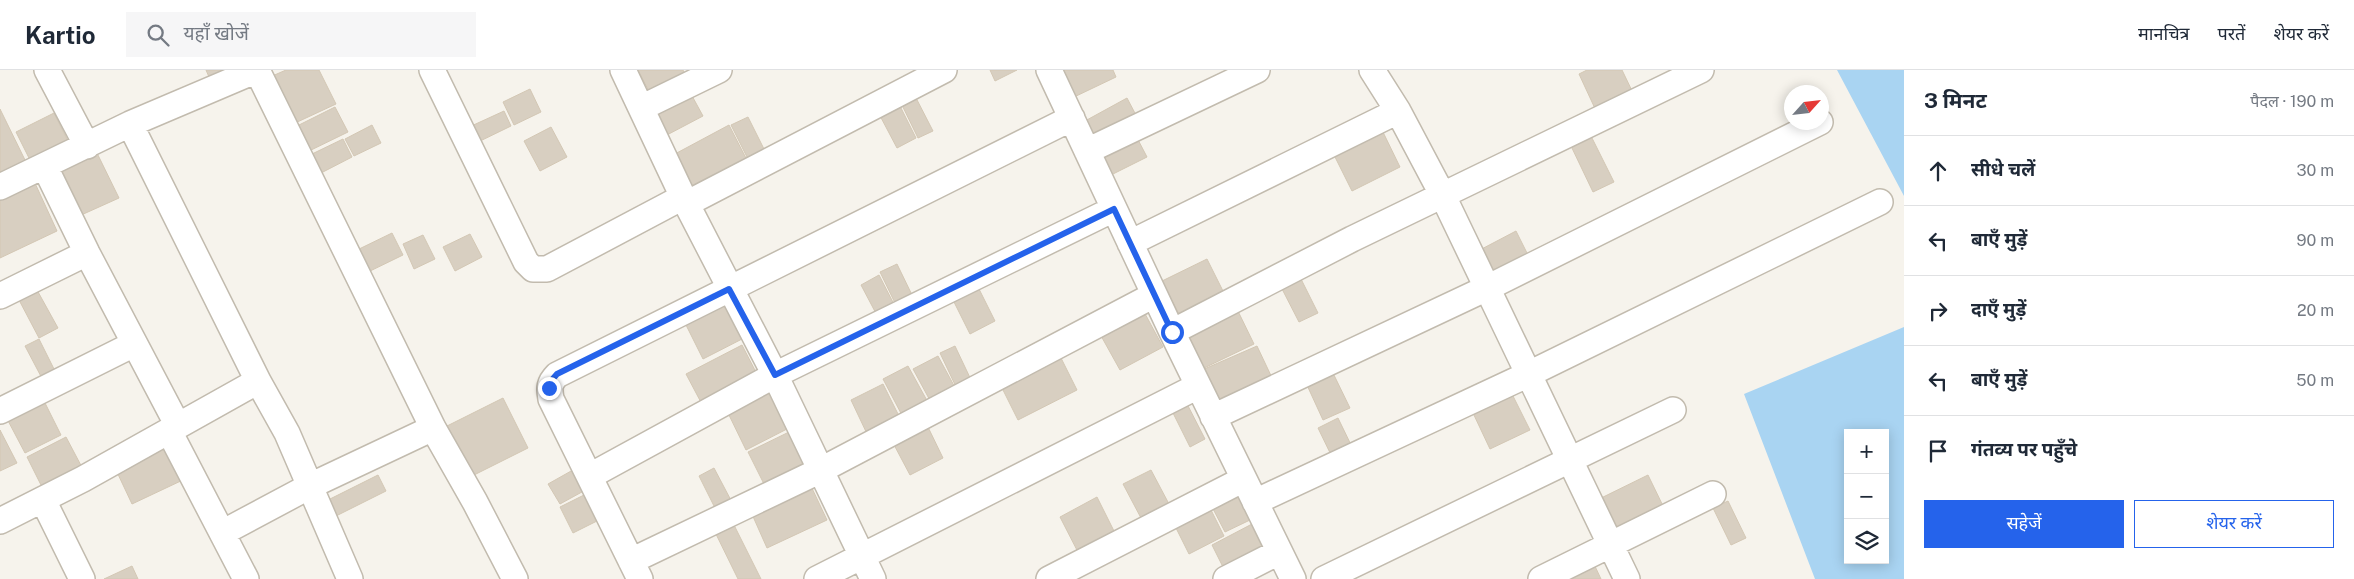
<!DOCTYPE html>
<html lang="hi">
<head>
<meta charset="utf-8">
<style>
	:root { --surface:#fff; --page:#f6f6f7; --text:#1f2937; --muted:#747a83; --line:#e0e1e3; --accent:#2563eb }
	body { margin:0; font-family:"Public Sans","Noto Sans Devanagari",sans-serif; background:var(--page); color:var(--text) }
	.controls { position:absolute; right:15px; bottom:15px; display:grid; overflow:hidden; border-radius:0px; box-shadow:0 2px 12px #0003 }
	.controls button { width:45px; height:45px; display:grid; place-items:center; padding:0; border:0; border-bottom:1px solid var(--line); background:var(--surface); color:var(--text); font:25px sans-serif }
	.compass { position:absolute; left:1784px; top:15px; width:45px; height:45px; border-radius:50%; background:var(--surface); box-shadow:0 2px 12px #0003; rotate:63deg }
	.stop { position:absolute; width:15px; height:15px; margin:-11px; border:4px solid #2563eb; border-radius:50%; background:#fff }
	.stop.end { background:#2563eb; border-color:#fff; box-shadow:0 1px 5px #0008 }
	.list { margin:0; padding:0; list-style:none }
	h2 { display:flex; justify-content:space-between; align-items:center; height:65px; margin:0; padding:0 20px; font-size:21px }
	h2 small { font-size:16px; font-weight:400; color:var(--muted) }
	.list li { display:grid; grid-template-columns:32px 1fr auto; gap:15px; align-items:center; box-sizing:border-box; height:70px; padding:0 20px; border-top:1px solid var(--line) }
	.list b { display:block; font-size:19px; white-space:nowrap }
	.list em { font-size:16px; font-style:normal; color:var(--muted) }
	.actions { display:flex; gap:10px; padding:15px 20px }
	.actions a { flex:1; padding:11px 0; border:1px solid var(--accent); border-radius:0px; text-align:center; font-size:18px; color:var(--accent) }
	.actions .main { background:var(--accent); color:#fff }
	.icon { flex:none; width:28px; height:28px; fill:none; stroke:currentColor; stroke-width:2; stroke-linecap:round; stroke-linejoin:round }
	.map { position:relative; flex:none; width:1904px; height:509px; overflow:hidden }
	header { display:flex; align-items:center; gap:30px; box-sizing:border-box; height:70px; padding:0 25px; background:var(--surface); border-bottom:1px solid var(--line) }
	header strong { font-size:24px }
	nav { display:flex; gap:28px; margin-inline-start:auto; font-size:18px }
	.search { width:350px; height:45px; background:var(--page); display:flex; align-items:center; gap:12px; box-sizing:border-box; padding:0 18px; border-radius:0px; color:var(--muted); font-size:19px }
	main { display:flex }
	aside { flex:1; background:var(--surface) }
	.map>svg:first-child { display:block }
	.water { fill:#a9d4f2; fill-rule:evenodd }
	.building { fill:#d8cfc1; stroke:#d3c7b4 }
	.lines { fill:none; stroke-linecap:round; stroke-linejoin:round }
	.street-casing { stroke:#c2bbae; stroke-width:28 }
	.street { stroke:#fff; stroke-width:25 }
	.route { stroke:#2563eb; stroke-width:6 }
</style>
</head>
<body>
<header>
<strong>Kartio</strong>
<div class="search"><svg class="icon" aria-label="search" viewBox="0 0 24 24"><circle cx="10" cy="10" r="6"/><path d="M15 15l6 6"/></svg>यहाँ खोजें</div>
<nav><a>मानचित्र</a><a>परतें</a><a>शेयर करें</a></nav>
</header>
<main>
<div class="map">
<svg width="1904" height="509" viewBox="0 0 1904 509">
	<rect width="100%" height="100%" fill="#f6f3ec"/>
	<!-- water -->
	<path class="water" d="M1837,0H1904V126Z
		M1904,257V509H1815L1744,324ZM1848,363H1885V490H1848Z"/>
	<!-- building -->
	<path class="building" d="M206,0H227L209,7Z
		M286,0H319L336,34L293,54L270,7Z
		M638,0H683L688,11L653,29Z
		M990,0H1017L995,11Z
		M1058,0H1113L1116,7L1072,28Z
		M1587,0H1622L1635,27L1598,45L1579,4Z
		M530,19L541,42L514,55L503,32Z
		M691,24L703,46L665,66L654,44Z
		M914,24L933,61L918,68L900,31Z
		M1127,28L1137,47L1094,70L1085,51Z
		M898,32L916,68L897,78L878,42Z
		M335,37L348,62L307,82L295,57Z
		M0,39L26,92L0,105Z
		M504,41L511,56L474,74L467,58Z
		M54,43L69,73L31,92L16,62Z
		M748,47L765,81L748,89L731,55Z
		M372,55L381,73L354,86L345,69Z
		M729,55L749,94L693,123L673,85Z
		M551,57L567,87L540,101L524,71Z
		M1381,58L1400,97L1352,121L1333,83Z
		M1135,64L1147,87L1107,107L1095,84Z
		M1591,66L1614,112L1593,122L1571,76Z
		M343,69L352,87L321,103L312,84Z
		M96,81L119,128L79,146L57,99Z
		M34,111L57,161L0,188V127Z
		M1516,161L1528,185L1488,206L1476,182Z
		M392,163L403,185L366,203L355,181Z
		M470,164L482,187L455,201L443,177Z
		M423,165L435,189L414,199L403,174Z
		M1207,189L1226,227L1182,250L1162,211Z
		M897,194L913,227L896,235L880,202Z
		M879,205L898,242L880,251L861,215Z
		M1299,205L1318,243L1299,252L1280,215Z
		M977,215L995,251L970,264L952,228Z
		M37,220L58,258L39,268L19,230Z
		M725,233L744,268L703,289L685,253Z
		M1235,235L1254,274L1202,299L1183,260Z
		M1143,240L1163,277L1120,300L1100,264Z
		M39,269L58,307L45,314L25,276Z
		M742,275L760,310L704,338L686,304Z
		M955,276L973,314L958,321L940,283Z
		M1257,276L1274,312L1219,337L1202,300Z
		M1059,284L1077,320L1018,350L1000,314Z
		M938,286L958,323L933,336L913,299Z
		M908,296L930,336L904,349L883,309Z
		M1332,301L1350,338L1323,350L1306,313Z
		M883,314L902,352L869,368L851,330Z
		M769,322L787,359L746,380L728,343Z
		M1512,324L1530,360L1490,379L1473,343Z
		M42,327L61,365L25,383L5,345Z
		M503,328L528,378L470,407L445,357Z
		M1185,330L1205,369L1190,377L1170,337Z
		M1338,348L1354,381L1334,391L1318,358Z
		M926,353L943,388L910,405L892,371Z
		M0,360L17,393L0,401Z
		M789,362L807,400L767,420L748,382Z
		M66,367L85,403L45,423L27,387Z
		M168,375L185,409L132,434L116,400Z
		M580,396L591,417L560,434L548,414Z
		M714,398L734,436L718,444L699,406Z
		M1151,400L1169,434L1141,448L1123,414Z
		M378,405L386,421L330,449L322,433Z
		M1648,405L1665,440L1611,467L1593,432Z
		M810,414L827,450L767,478L751,442Z
		M592,421L605,447L573,463L560,437Z
		M1236,421L1250,450L1225,462L1210,433Z
		M1097,427L1117,467L1080,486L1060,447Z
		M1728,431L1746,468L1731,475L1713,438Z
		M1209,436L1224,466L1189,484L1174,454Z
		M731,449L761,509H738L713,458Z
		M1252,454L1266,482L1226,503L1212,475Z
		M1593,492L1601,509H1558Z
		M132,496L138,509H104Z"/>
	<g class="lines">
		<!-- street casing -->
		<g class="street-casing">
			<path id="street" d="M47,0L87,76
				M257,0L433,358L475,432L515,509
				M432,0L526,192L533,199H547L683,127
				M623,0L683,127L775,305L873,509
				M1049,0L1172,262L1293,509
				M1372,0L1398,41L1443,126L1627,509
				M641,38L719,0
				M1087,81L1257,0
				M45,97L87,183L178,356
				M0,117L130,54L257,0
				M686,134L944,0
				M1130,173L1398,41
				M0,226L87,183
				M1172,262L1352,169L1701,0
				M258,311L287,363L350,509
				M0,341L134,274
				M1213,347L1487,218L1820,52
				M169,361L246,509
				M590,406L775,305L1114,139
				M43,430L82,509
				M1255,432L1529,304L1880,132
				M0,451L83,409L258,311L130,54
				M222,463L310,416L433,358
				M631,491L821,400L1154,225
				M640,509L551,329C549,318 549,313 557,305L1072,48
				M817,509L1198,316
				M1049,509L1244,409
				M1226,509L1279,482
				M1324,509L1673,340
				M1541,509L1713,424"/>
		</g>
		<!-- street -->
		<use href="#street" class="street"/>
	</g>
	<g class="lines">
		<!-- route -->
		<path class="route" d="M549,318L551,311L557,304L729,219L775,305L1114,139L1172,262"/>
	</g>
</svg>
<div class="controls">
<button>+</button>
<button>−</button>
<button><svg class="icon" aria-label="layers" viewBox="0 0 24 24"><path d="M12 4l9 5-9 5-9-5zM3 14l9 5 9-5"/></svg></button>
</div>
<svg class="compass" viewBox="-18 -18 36 36"><path d="M0-13l5 13h-10z" fill="#e53935"/><path d="M0 13l5-13h-10z" fill="#747a83"/></svg>
<div class="stop" style="left:1172px;top:262px"></div>
<div class="stop end" style="left:549px;top:318px"></div>
</div>
<aside>
<h2>3 मिनट<small>पैदल · 190 m</small></h2>
<ul class="list">
<li><svg class="icon" aria-label="ahead" viewBox="0 0 24 24"><path d="M12 20V5M6 11l6-6 6 6"/></svg><div><b>सीधे चलें</b></div><em>30 m</em></li>
<li><svg class="icon" aria-label="left" viewBox="0 0 24 24"><path d="M17 20v-9H6M10 6l-5 5 5 5"/></svg><div><b>बाएँ मुड़ें</b></div><em>90 m</em></li>
<li><svg class="icon" aria-label="right" viewBox="0 0 24 24"><path d="M7 20v-9h11M14 6l5 5-5 5"/></svg><div><b>दाएँ मुड़ें</b></div><em>20 m</em></li>
<li><svg class="icon" aria-label="left" viewBox="0 0 24 24"><path d="M17 20v-9H6M10 6l-5 5 5 5"/></svg><div><b>बाएँ मुड़ें</b></div><em>50 m</em></li>
<li><svg class="icon" aria-label="arrive" viewBox="0 0 24 24"><path d="M6 21V4h12l-3 4 3 4H6"/></svg><div><b>गंतव्य पर पहुँचे</b></div></li>
</ul>
<div class="actions"><a class="main">सहेजें</a><a>शेयर करें</a></div>
</aside>
</main>
</body>
</html>
